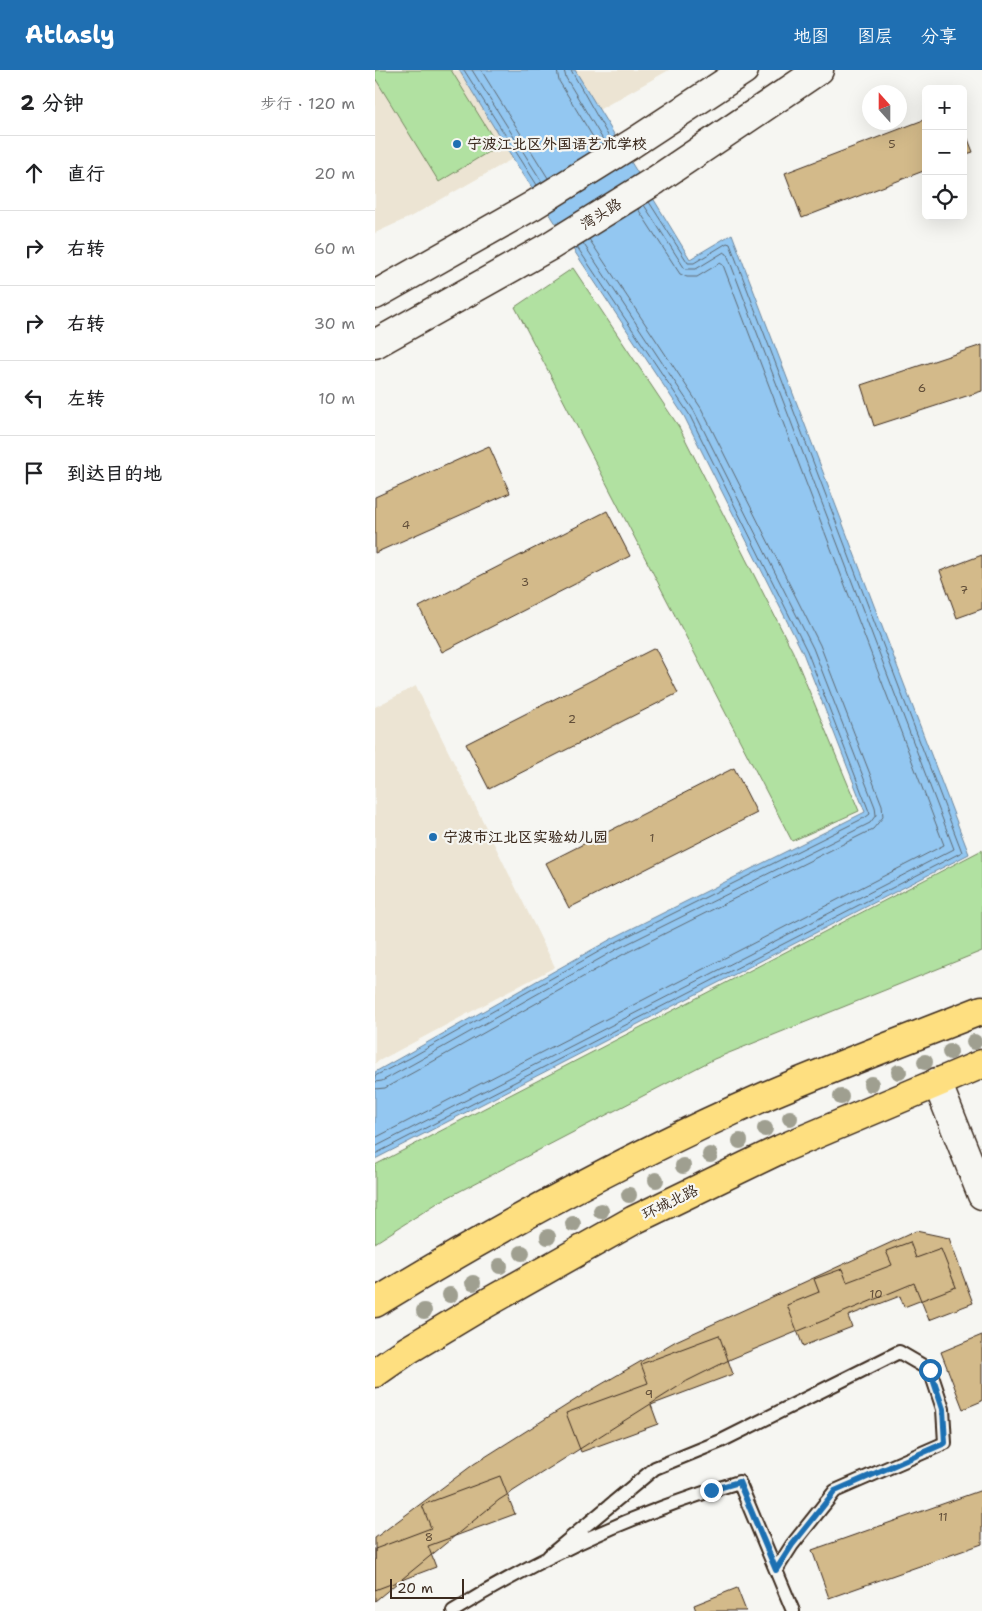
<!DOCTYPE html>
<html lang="zh">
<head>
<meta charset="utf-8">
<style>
	:root { --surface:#fff; --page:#f6f6f6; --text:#202124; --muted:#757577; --line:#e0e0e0; --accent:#1f6fb2 }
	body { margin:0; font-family:"Shantell Sans","LXGW WenKai TC",sans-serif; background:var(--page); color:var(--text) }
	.controls { position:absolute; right:15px; top:15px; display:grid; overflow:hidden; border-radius:8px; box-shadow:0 5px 20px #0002 }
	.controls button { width:45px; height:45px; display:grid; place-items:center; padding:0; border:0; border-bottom:1px solid var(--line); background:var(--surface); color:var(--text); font:25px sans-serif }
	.compass { position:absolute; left:487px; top:15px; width:45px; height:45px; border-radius:50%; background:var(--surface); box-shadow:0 5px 20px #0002; rotate:339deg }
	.scale { position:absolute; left:15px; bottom:12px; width:74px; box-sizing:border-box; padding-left:5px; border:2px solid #3b2a1e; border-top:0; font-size:14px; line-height:18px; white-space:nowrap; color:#3b2a1e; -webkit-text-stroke:4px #f6f6f2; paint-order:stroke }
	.stop { position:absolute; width:15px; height:15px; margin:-11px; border:4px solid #1f6fb2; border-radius:50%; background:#fff }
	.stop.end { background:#1f6fb2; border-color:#fff; box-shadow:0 1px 5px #0008 }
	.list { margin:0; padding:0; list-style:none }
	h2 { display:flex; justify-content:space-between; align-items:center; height:65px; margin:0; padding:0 20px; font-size:21px }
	h2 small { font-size:16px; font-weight:400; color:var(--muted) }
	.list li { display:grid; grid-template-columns:32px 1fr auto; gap:15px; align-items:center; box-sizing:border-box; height:75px; padding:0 20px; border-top:1px solid var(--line) }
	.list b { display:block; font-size:19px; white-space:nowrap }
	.list em { font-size:16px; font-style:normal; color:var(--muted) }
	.icon { flex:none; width:28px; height:28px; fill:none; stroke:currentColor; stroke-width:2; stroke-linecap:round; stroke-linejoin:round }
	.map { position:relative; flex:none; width:607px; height:1541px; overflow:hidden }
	header { display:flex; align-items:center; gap:30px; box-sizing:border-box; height:70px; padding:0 25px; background:var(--accent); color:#fff }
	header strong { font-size:24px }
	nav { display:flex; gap:28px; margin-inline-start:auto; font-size:18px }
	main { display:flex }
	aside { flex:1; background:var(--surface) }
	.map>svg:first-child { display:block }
	.built { fill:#ece4d3 }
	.green { fill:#b1e1a1; stroke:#768660 }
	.water { fill:#93c7f1; stroke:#70889d }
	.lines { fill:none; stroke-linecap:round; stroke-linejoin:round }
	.shore { stroke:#5e6972; stroke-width:1 }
	.building { fill:#d3ba8a; stroke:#3b2a1e }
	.lane-casing { stroke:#3b2a1e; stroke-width:16 }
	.secondary-casing { stroke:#3b2a1e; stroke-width:31 }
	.primary-casing { stroke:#3b2a1e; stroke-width:31 }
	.lane { stroke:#f6f6f2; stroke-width:12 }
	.secondary { stroke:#f6f6f2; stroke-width:28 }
	.primary { stroke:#fedf80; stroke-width:28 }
	.tree { fill:#9f9f90 }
	.route { stroke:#1f6fb2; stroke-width:6 }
	.poi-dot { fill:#1f6fb2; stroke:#f6f6f2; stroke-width:2 }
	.labels { text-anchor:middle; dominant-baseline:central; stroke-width:4.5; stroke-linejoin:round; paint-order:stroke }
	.number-label { font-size:12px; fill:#614e39 }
	.poi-label { font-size:15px; font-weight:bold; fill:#3b2a1e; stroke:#f6f6f2; text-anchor:start }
	.street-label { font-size:15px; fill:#3b2a1e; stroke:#f6f6f2 }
</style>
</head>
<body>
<header>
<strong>Atlasly</strong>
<nav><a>地图</a><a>图层</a><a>分享</a></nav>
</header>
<main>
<aside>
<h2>2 分钟<small>步行 · 120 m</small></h2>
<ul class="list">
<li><svg class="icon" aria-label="ahead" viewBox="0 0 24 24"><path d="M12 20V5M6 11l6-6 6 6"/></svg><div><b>直行</b></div><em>20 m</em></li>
<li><svg class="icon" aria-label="right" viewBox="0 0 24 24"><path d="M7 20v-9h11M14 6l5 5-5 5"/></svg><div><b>右转</b></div><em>60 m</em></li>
<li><svg class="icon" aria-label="right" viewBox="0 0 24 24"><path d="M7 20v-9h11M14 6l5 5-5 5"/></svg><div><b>右转</b></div><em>30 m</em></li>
<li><svg class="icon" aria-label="left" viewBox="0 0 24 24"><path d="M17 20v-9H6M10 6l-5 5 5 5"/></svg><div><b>左转</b></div><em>10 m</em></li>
<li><svg class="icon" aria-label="arrive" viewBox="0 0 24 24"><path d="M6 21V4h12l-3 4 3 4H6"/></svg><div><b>到达目的地</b></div></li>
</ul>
</aside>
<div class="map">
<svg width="607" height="1541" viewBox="0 0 607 1541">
	<rect width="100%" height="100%" fill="#f6f6f2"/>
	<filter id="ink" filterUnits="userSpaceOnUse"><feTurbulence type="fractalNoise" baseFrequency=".02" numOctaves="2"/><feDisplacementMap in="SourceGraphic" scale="10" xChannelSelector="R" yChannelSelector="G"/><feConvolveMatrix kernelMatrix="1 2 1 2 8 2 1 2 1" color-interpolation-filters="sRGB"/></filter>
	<g filter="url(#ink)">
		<!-- built -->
		<path class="built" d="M0,0H294L35,147L0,163Z
			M41,616L180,897L0,993V637Z"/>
		<!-- green -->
		<path class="green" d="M0,0H76L123,76L64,112L0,8Z
			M198,198L304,357L418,582L484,741L417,771L140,237Z
			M607,780V881L339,989L64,1132L0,1173V1095Z"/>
		<!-- water -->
		<path class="water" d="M84,0H200L315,189L357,164L594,784L0,1089V1002L238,868L490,742L428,583L309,346L142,95Z"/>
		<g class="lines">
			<!-- shore -->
			<path class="shore" d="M89,0L162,115
				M97,0L167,112
				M106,0L173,108
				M182,0L184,11L224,77
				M189,0L191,8L230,73
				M196,0L235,69
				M0,1006L35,988L241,872L491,747L495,744L432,581L314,344L202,177
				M0,1012L7,1011L38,994L244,878L495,753L501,745L500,737L438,578L319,341L208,173
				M0,1019L10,1018L41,1001L247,885L498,759L508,747L507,735L445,575L326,338L214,169
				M0,1068L569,775L348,195L345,193L322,207H312L305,204L263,139
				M0,1077L579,779L352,184L349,182L321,199H310L269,135
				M0,1084L587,782L355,174L352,173L319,193H313L274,132"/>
		</g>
		<!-- building -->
		<path class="building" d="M551,49V100L427,148L410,103Z
			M588,56L598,82L588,85Z
			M607,275V321L499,356L486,315Z
			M114,376L135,423L0,483V427Z
			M232,441L255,486L67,582L44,537Z
			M607,485V539L582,548L565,501Z
			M280,578L303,623L114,719L91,674Z
			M359,698L382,743L194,838L171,793Z
			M541,1161L574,1168L598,1233L554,1250L539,1213L356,1289L312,1311L124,1430L0,1531V1468L99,1394L208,1325L301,1271Z
			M535,1172L541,1188L566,1179L581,1217L529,1237L525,1226L473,1246L477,1257L428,1276L412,1235L444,1222L439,1209L467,1199L472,1212L517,1195L511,1181Z
			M344,1265L358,1304L276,1335L283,1354L206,1382L191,1343L273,1313L266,1294Z
			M607,1265V1331L588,1339L566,1282Z
			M125,1406L140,1444L53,1476L61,1497L0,1520V1479L56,1458L47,1435Z
			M607,1420V1474L454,1528L437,1480Z
			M362,1518L371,1541H321L319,1535Z"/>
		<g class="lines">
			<!-- lane casing -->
			<g class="lane-casing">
				<path id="lane" d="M174,1486L280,1398L346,1371L524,1282L555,1300L568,1339L570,1373L460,1421L417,1475L401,1500
					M78,1541C167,1486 264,1441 364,1412L418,1541"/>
			</g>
			<!-- secondary casing -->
			<g class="secondary-casing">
				<path id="secondary" d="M0,225L157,136L258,73L369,0
					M0,274L175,176L281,110L444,0
					M562,1012L607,1125"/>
			</g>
			<!-- primary casing -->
			<g class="primary-casing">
				<path id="primary" d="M0,1233C126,1156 258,1084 393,1025C464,995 536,968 607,940
					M0,1303L33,1280L103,1238L259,1150L406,1079L607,994"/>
			</g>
			<!-- lane -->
			<use href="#lane" class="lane"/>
			<!-- secondary -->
			<use href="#secondary" class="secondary"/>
			<!-- primary -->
			<use href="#primary" class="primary"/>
		</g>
		<!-- trees -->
		<g class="tree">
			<circle cx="599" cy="972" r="8"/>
			<circle cx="575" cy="982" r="8"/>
			<circle cx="550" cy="992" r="8"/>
			<circle cx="524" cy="1002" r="8"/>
			<circle cx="496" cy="1014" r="8"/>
			<circle cx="466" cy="1027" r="8"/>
			<circle cx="415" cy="1048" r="8"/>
			<circle cx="390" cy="1059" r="8"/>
			<circle cx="365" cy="1071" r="8"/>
			<circle cx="335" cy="1085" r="8"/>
			<circle cx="308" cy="1096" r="8"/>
			<circle cx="281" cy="1110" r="8"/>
			<circle cx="254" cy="1125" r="8"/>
			<circle cx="226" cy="1141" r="8"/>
			<circle cx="198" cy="1154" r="8"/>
			<circle cx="173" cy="1167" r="8"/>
			<circle cx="147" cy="1183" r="8"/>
			<circle cx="125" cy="1196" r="8"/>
			<circle cx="98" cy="1213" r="8"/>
			<circle cx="75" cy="1225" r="8"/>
			<circle cx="49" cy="1241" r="8"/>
		</g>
	</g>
	<g class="lines" filter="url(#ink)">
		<!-- route -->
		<path class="route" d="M336,1420L364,1412L401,1500L417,1475L460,1421L570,1373L568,1339L555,1300"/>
	</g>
	<!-- markers -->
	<g class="poi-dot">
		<circle cx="82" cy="74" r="5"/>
		<circle cx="58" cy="767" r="5"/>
	</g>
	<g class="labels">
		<!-- number labels -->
		<g class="number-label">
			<text x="517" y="74">5</text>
			<text x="547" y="318">6</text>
			<text x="31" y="455">4</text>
			<text x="150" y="512">3</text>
			<text x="589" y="520">7</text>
			<text x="197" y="649">2</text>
			<text x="277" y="768">1</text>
			<text x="501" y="1224">10</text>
			<text x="274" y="1324">9</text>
			<text x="568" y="1447">11</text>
			<text x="54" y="1467">8</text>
		</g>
		<!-- poi labels -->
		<g class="poi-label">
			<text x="92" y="74">宁波江北区外国语艺术学校</text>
			<text x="68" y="767">宁波市江北区实验幼儿园</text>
		</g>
		<!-- street labels -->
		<g class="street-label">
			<text transform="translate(226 144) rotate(-32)">湾头路</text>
			<text transform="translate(295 1132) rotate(-26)">环城北路</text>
		</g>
	</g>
</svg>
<div class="controls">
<button>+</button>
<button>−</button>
<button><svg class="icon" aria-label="locate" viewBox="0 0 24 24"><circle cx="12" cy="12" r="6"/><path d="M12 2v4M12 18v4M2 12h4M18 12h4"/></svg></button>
</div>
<svg class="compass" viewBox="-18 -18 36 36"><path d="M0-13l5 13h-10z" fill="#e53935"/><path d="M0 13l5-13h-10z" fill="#757577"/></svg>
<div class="scale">20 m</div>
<div class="stop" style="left:555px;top:1300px"></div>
<div class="stop end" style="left:336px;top:1420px"></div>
</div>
</main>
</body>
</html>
